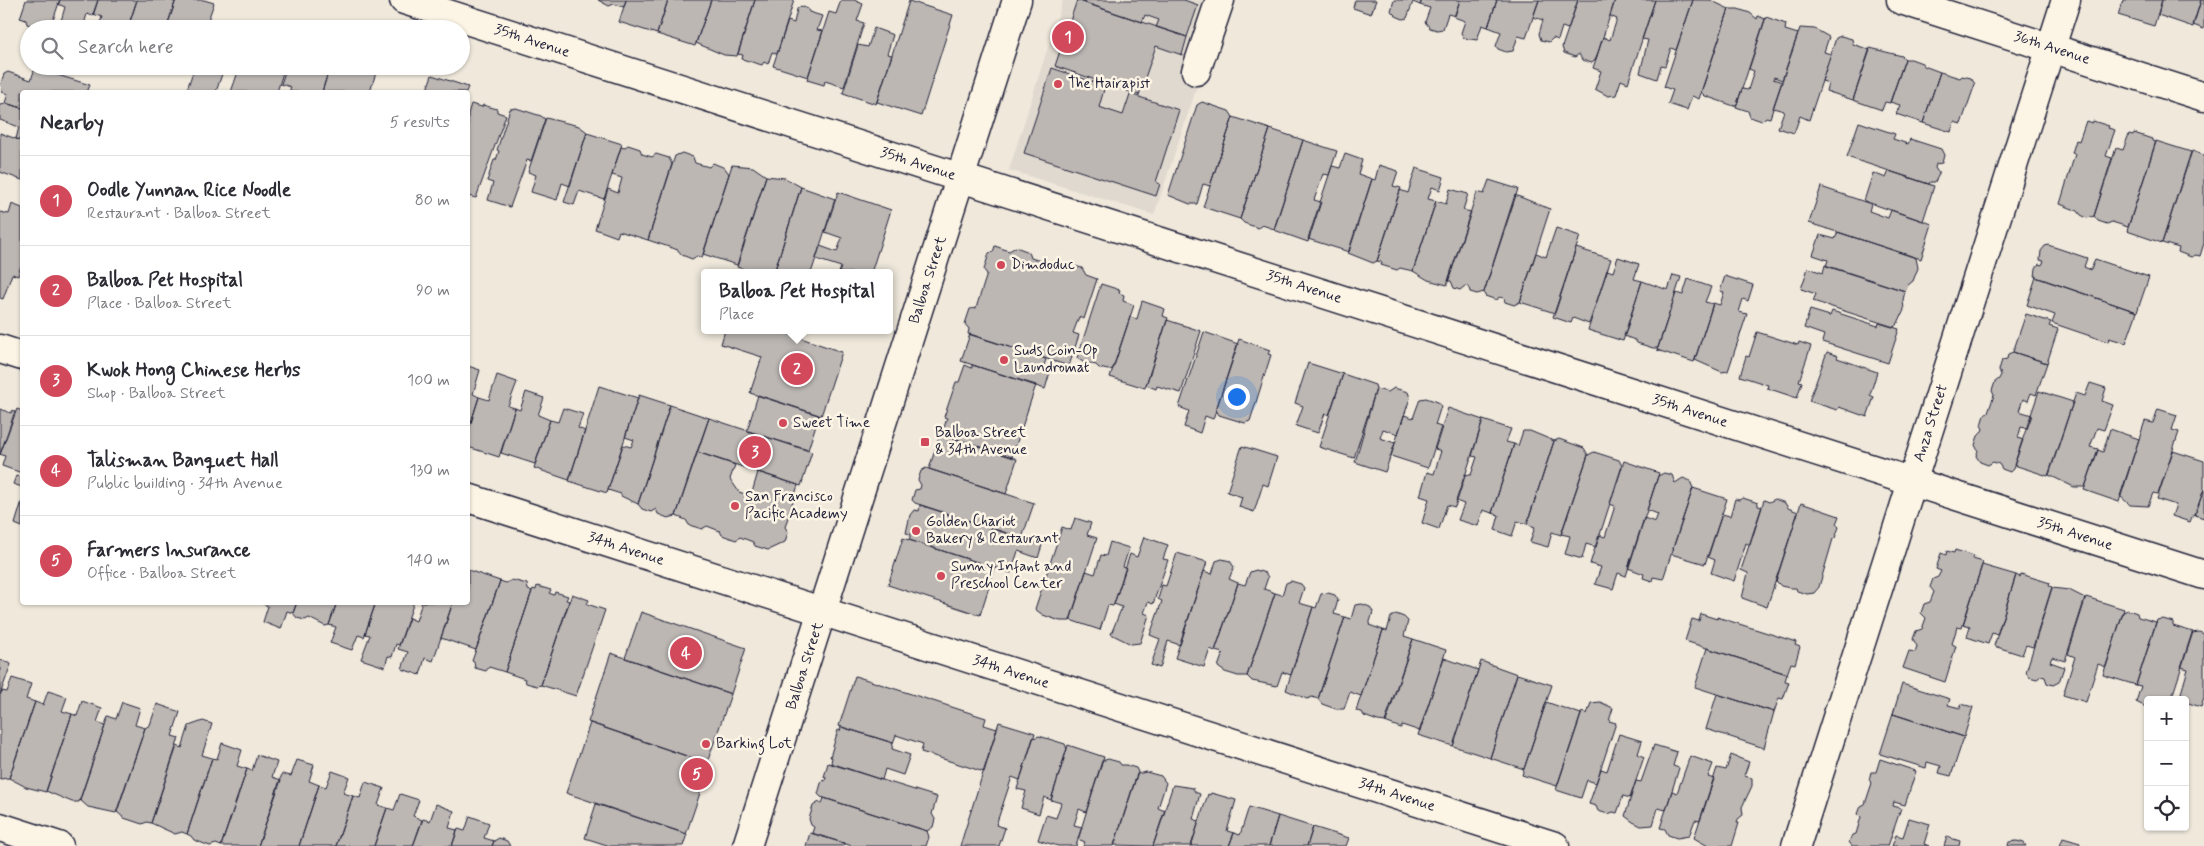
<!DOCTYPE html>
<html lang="en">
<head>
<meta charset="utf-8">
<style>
	:root { --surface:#fff; --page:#f2f2f3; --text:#2b2b33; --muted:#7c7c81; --line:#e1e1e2; --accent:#d1495b }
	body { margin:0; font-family:Mynerve,sans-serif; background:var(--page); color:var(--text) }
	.controls { position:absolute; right:15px; bottom:15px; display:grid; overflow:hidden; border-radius:5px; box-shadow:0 1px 4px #0004 }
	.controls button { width:45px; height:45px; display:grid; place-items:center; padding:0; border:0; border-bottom:1px solid var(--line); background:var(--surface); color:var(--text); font:25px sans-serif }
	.you { position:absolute; left:1236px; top:396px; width:18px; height:18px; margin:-12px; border:4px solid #fff; border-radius:50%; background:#1a73e8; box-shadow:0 0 0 8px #1a73e833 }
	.badge { display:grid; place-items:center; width:32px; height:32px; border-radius:50%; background:var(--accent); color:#fff; font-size:16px; font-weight:700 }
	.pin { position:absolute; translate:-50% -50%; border:2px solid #fff; box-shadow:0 1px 5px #0006 }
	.popup { position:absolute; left:701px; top:269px; width:192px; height:65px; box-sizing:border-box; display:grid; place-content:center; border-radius:5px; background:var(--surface); filter:drop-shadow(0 1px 4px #0005); font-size:16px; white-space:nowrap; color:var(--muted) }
	.popup b { font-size:19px; color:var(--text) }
	.popup::after { content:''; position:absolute; left:50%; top:100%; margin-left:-10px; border:10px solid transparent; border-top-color:var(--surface) }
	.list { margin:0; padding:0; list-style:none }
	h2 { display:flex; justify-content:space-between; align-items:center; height:65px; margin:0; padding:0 20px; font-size:21px }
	h2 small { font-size:16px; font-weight:400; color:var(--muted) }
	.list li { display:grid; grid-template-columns:32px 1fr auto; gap:15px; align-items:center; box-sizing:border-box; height:90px; padding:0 20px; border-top:1px solid var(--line) }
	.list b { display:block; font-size:19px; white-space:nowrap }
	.list p { margin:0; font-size:16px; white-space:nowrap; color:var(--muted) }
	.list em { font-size:16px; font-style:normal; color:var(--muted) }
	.icon { flex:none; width:28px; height:28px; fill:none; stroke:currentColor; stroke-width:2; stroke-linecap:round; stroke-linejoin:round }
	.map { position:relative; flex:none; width:2204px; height:846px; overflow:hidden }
	.search { position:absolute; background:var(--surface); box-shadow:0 1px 4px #0004; left:20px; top:20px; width:450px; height:55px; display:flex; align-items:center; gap:12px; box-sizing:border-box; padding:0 18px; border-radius:28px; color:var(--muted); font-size:19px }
	.panel { position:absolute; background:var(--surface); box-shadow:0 1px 4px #0004; left:20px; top:90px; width:450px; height:515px; border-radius:5px }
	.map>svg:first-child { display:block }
	.built { fill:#e0d9cf }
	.building { fill:#bcb7b3; stroke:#22223b }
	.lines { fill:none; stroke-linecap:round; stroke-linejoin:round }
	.minor-casing { stroke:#22223b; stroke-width:31 }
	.minor { stroke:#fcf5e5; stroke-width:28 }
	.poi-dot { fill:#d1495b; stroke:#fcf5e5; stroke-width:2 }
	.labels { text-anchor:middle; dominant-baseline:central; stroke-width:5; stroke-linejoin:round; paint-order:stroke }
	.street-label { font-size:15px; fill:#22223b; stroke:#fcf5e5 }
	.poi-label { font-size:15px; fill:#22223b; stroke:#fcf5e5; text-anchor:start }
</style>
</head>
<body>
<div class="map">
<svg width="2204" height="846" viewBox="0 0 2204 846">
	<rect width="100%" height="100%" fill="#efe8db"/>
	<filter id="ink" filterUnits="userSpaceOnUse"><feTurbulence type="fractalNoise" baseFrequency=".02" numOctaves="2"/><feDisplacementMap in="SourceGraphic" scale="10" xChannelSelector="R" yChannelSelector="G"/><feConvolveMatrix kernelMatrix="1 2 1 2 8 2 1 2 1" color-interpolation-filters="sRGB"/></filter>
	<g filter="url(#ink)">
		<!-- built -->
		<path class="built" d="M1063,0H1226L1154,215L1009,170Z"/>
		<!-- building -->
		<path class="building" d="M26,0H60L51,26L48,25L42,29L27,24L26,20L20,18Z
			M60,0H98L93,16L87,14L83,28L61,21L65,7L58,4Z
			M98,0H137L129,25L123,24L121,29H98L102,17L93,14Z
			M137,0H169L175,2L166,29H133L128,27Z
			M176,0H204L214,3L205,29H166Z
			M598,0H626L624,7L614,4L609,6Z
			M626,0H668L657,34L619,22Z
			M668,0H711L695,46L657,34Z
			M711,0H755L737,56L724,55L696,43Z
			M755,0H794L777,54L772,52L768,64L764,62L762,65L742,59L743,55L738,54Z
			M841,0H854L863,4L857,21L864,23L844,87L825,81L824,85L807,80L829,12L836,14Z
			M1076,0H1184L1198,5L1187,37L1156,27L1159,20L1145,15L1142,22Z
			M1077,0L1187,37L1182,55L1156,46L1139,95L1055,66Z
			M1355,0H1376L1371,14L1353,8Z
			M1394,0H1422L1420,5L1413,2L1407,18L1403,19L1396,16L1391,11Z
			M1422,0H1460L1455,16L1448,14L1443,29L1437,30L1430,28L1425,22L1430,8L1420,5Z
			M1460,0H1497L1488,27L1482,25L1477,40L1464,38L1461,33L1465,21L1454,17Z
			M1497,0H1539L1526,38L1518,36L1513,51L1506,52L1498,49L1496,46L1501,32L1488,27Z
			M1539,0H1578L1568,29L1562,27L1558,40L1553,38L1549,42L1541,40L1539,34L1543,20L1533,17Z
			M1578,0H1615L1596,59L1592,63L1582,60L1579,54L1575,57L1564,53L1562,47Z
			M1615,0H1655L1628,83L1621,80L1616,95L1608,96L1595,89L1601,71L1593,68L1603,37L1610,40L1617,19L1610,16Z
			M1655,0H1693L1676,50L1671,48L1665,66L1661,65L1657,79L1640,73L1648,40L1642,39Z
			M1693,0H1710L1729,9L1699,99L1692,96L1687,110L1668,104L1673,90L1664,87Z
			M2123,0H2162L2154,26L2118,15Z
			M2162,0H2201L2193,27L2158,15Z
			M2201,0H2204V29L2193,25Z
			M909,1L953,15L921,116L877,102Z
			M801,6L808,9L809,12L822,16L817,30L823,31L808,77L773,66L788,21L794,23L797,9Z
			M1729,9H1738L1750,13L1757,19L1758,16L1765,19L1737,104L1734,106L1705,96L1701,92Z
			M1766,17L1786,24L1785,30L1798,34L1782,80L1774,77L1773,79L1782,82L1770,118L1766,117L1762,121L1750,117L1748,111L1736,107L1742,89L1748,90L1754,71L1749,69Z
			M874,28L893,35L887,54L892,55L876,104L843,93L858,45L868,47Z
			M1800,28L1815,29L1829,37L1824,52L1831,54L1809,120L1800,116L1794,133L1778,128L1784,111L1773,108Z
			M1841,36L1852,39L1853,44L1870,50L1853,100L1826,91L1828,83L1822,81L1836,38Z
			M1870,48L1902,56L1905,59L1890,103L1885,102L1882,110L1853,100Z
			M1905,59H1911L1922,63L1924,66L1940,72L1923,123L1896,114L1900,105L1890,102Z
			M195,66L224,68L216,92H186Z
			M240,66H285L277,92H231Z
			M287,66H330L322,92H289L291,87L281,84Z
			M330,66H378L370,92H322Z
			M35,68L90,85L87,92H22V108L5,103L8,94L2,92L1,83L4,74L8,72L31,80Z
			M1052,68L1105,86L1099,107L1123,115L1130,94L1179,110L1156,182L1160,184L1156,196L1024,153Z
			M1940,72L1960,78L1962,76L1971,78L1975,84L1961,124L1954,122L1951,132L1923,123Z
			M432,75L468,87L466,92H426Z
			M1202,102L1229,111L1233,117L1210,186L1203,184L1197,204H1190L1168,195L1197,105Z
			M5,103L22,108V141L16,139L19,127L0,120V105L5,104Z
			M471,104L482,107L483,105L497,109V112L506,115L476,198L468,196V114Z
			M516,108L541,116L545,119L531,161L527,160L510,207L488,200L493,183L487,181L494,160H496L499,151L497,150L510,109Z
			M1233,117L1270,129L1240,219L1203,207Z
			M546,118L579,126L587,132L570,186L562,183L557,200L531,192L536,175L528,172Z
			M2086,121L2092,123L2093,121L2109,126L2108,128L2115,130L2106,156L2112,158L2094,216L2087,218L2081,215L2078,211L2060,204L2075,154L2072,153L2076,140L2079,141Z
			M1859,122L1895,134L1893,139L1908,144L1910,139L1941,149L1944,155L1942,163L1936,164L1935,168L1939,174L1935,182H1930L1929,184L1847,157Z
			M1270,129L1303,140L1274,229L1262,225L1258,228L1244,223L1240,219Z
			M0,133L22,141V180L0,172Z
			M587,133L622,144L604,199L579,191L574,205L564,202Z
			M2134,133L2152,139V141L2156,142L2128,227L2112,222L2107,224L2098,221L2094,216L2116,148L2123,150L2129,134L2133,135Z
			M1303,140L1337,151L1329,175L1323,174L1314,200L1321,202L1308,242L1274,230Z
			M2156,141L2191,152L2162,243L2127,231Z
			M628,145L640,149L642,154L652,157L656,154L669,158L672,164L648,240L619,231L617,237L595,229L608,189L618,193L622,178L612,175L621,147L624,148Z
			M2192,151L2204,155V243L2200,256L2196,255L2191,257L2178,252L2179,248L2162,243Z
			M682,153L693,157L695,163L709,167L713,163L725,168L729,174L702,258L697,256L692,259L682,255L678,250L648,240L675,156Z
			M1345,154L1362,160L1358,174L1372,179L1349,252L1308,239L1332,166L1340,168Z
			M732,165L753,167L766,176L737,265L703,254Z
			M1379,165L1398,171L1393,186L1401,188L1377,261L1373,263L1348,253L1372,179L1375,180Z
			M1416,168L1444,177L1440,190L1432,187L1428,199L1436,201L1413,271L1400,268L1397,270L1381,265L1382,262L1377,261L1400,190L1408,193Z
			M1889,171L1934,186L1923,221L1864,201L1873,173L1886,178Z
			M766,176L785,178L801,187L774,273H745L746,270L737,267Z
			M1489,180L1518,189L1484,292L1477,294L1470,292L1469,287L1465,286L1460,290L1454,288L1451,281H1448L1477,192L1484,194Z
			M801,187L835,199L820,246L811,273H774Z
			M1821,187L1871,204L1869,211L1888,218L1891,210L1932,224L1921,259L1809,223Z
			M1450,189L1468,194L1463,210L1471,212L1447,285L1428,280L1413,271L1436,201L1446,204Z
			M838,192L891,210L871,273H839L841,267L816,259L820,246L837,252L842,238L825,232Z
			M1515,195L1550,209L1520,302L1514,305L1505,302L1504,298L1499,297L1497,300L1485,296L1484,292Z
			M12,204L22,208V261L18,276L12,274L3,299L0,298V212L9,214Z
			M1556,228L1580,236L1555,313L1520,302L1536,253L1546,257Z
			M1838,232L1916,258L1918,268L1913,281L1908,285L1905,291L1826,266L1828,260L1813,255L1820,235L1835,239Z
			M2048,245L2087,258L2084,267L2091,270L2095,259L2149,277L2137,312L2035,277L2036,268L2039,264L2042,265L2044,261L2040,260L2041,251L2045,246Z
			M995,246L1009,251L1016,247L1029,252L1031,258L1066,269L1070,265L1082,268L1086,275L1097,279L1084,319L1079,317L1073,333L1079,335L1069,366L968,334L969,329L965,324L970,309L976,308L987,274L984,270L989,253L993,252Z
			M1576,248L1611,259L1589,324L1573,318L1571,323L1553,317Z
			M1618,257L1639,264L1634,279L1642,281L1623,341L1588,330L1607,270L1613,272Z
			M1825,265L1905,291L1903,300L1904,310L1898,323L1894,327L1813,301L1816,294L1801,289L1808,268L1823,273Z
			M1673,275L1681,277L1658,348H1653L1637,343L1635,340L1624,336L1642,281L1668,290Z
			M1725,276L1753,285L1748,301L1743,299L1739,312L1747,314L1728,371L1722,372L1695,360L1713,303L1720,305L1724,292L1720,291Z
			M2036,277L2137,312L2126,343L2109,338L2108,342L2052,323L2055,315L2027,305Z
			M1688,279L1711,287L1705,302L1713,304L1694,362L1657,350L1676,293L1683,295Z
			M1101,284L1120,290L1119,293L1124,295L1123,301L1134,305L1113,369L1108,370L1099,368L1096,365L1083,362L1077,358Z
			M1142,301L1165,309L1163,316L1168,318L1145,388L1110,377L1130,317L1137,319Z
			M1810,310L1830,316L1832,311L1878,326L1879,323L1899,329L1888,363L1822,342L1824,335L1804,328Z
			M2026,314L2051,322L2049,326L2058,329L2047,363L2013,352Z
			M1167,320L1201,331L1181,393L1157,386L1156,389L1146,385Z
			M725,330H777L842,352L821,416L750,393L762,357L721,344Z
			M1204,332L1238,344L1213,419L1205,416L1200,433L1184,427L1189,411L1179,407Z
			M1757,332L1798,345L1799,342L1811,346L1799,381L1802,382L1797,398L1767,388L1768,385L1740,376L1746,356L1749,357Z
			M970,334L1046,359L1043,369L1050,372L1045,389L961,361Z
			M1239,339L1270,350L1268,354L1271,355L1250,421L1245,423L1219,415L1216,410Z
			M1827,352L1838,356L1837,358L1877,372L1870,395L1874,397L1867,417L1839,407L1837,410L1809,401Z
			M2013,352L2047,363L2036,395L2031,393L2028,401L2023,399L2019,411L2032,415L2027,429L2021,427L2018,438L2023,440L2013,469L2010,472L2002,469L1999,464L1993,462L1988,465L1980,462L1976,456L1978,451L1975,445L1978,436L1981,433L1983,429L1981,425L1984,415L1988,413L1994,395L1992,391L1995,382L1999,379L2001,375L1999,370L2002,360L2007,359L2008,354Z
			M1308,363L1343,374L1329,415L1325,413L1318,433L1296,426L1303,406L1295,403Z
			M965,365L972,368V365L1036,385L1012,457L942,434L947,418L944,417L956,382H959Z
			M468,366L480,370L473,394L479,397L468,432Z
			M1343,374L1375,385L1376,389L1354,458L1319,447Z
			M497,375L517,382L508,406L515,408L499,457L468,447V432L479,397L489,400Z
			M2090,383L2106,388L2102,401L2113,405L2104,430L2097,428L2090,447L2098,449L2085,487H2074L2049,475L2076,393L2085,396Z
			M599,386L638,398L607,493L569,481Z
			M1394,388L1408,392L1410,398L1398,434L1383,429L1380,438L1395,443L1385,472L1355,462L1376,389L1388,392Z
			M2039,391L2073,402L2048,476L2014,465Z
			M526,392L544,398L538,415L550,420L535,464L501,453L515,408L520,410Z
			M639,395L670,405L638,504L621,496V494L608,490L623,445L631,447L634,440L625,437Z
			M758,395L819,415L808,450L747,431Z
			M1426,398L1438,402L1441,406L1435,425L1441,427L1428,468L1391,456L1404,415L1413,418L1420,399Z
			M670,405L709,418L676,516L668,518L658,514L656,509L651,512L642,509L638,504Z
			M563,408L583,414L578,428L585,431L569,480L534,468L550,420L558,422Z
			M1448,408L1483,420L1455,507L1447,505L1439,529L1422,523L1429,499L1420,496L1427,472L1434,474L1441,451L1435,449Z
			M0,409L11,413L13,410L15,411L0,455Z
			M17,409L22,411V473L2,466L5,456L0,454Z
			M2158,409L2177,415L2172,430L2179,432L2158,494L2153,493L2148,506L2130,505L2120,496L2145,421L2153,423Z
			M709,418L812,452L801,486L697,452Z
			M1483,420L1511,429L1506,442L1514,444L1492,513L1483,510L1478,526L1458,520L1464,504L1456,501L1465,474L1471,475L1477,457L1472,456Z
			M2110,429L2139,439L2119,502L2084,490L2098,450L2103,452Z
			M1523,431H1530L1554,441L1527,524L1517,521L1512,536L1495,530L1499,515L1492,513L1514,444L1518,446Z
			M940,434L1017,459L1006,494L929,469Z
			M1559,439L1584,448L1588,455L1561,535L1552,532L1548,547L1530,542L1535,527L1527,524L1554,441Z
			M1242,446L1277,457L1268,486L1263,484L1254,512L1239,507L1242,497L1227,492Z
			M2173,451L2204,461V489L2195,515L2193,514L2190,522L2172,516L2176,505L2157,499Z
			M697,452L735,465L730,479L739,492L751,496L758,472L798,485L785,527L788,532L785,542L768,550L755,546L753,542L740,537L736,540L722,535L720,531L707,526L702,529L689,525L686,520L676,516Z
			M1594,452L1619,460L1622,466L1596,547L1586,544L1582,559L1565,554L1570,536L1561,534L1588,455Z
			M1624,461L1659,473L1626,576L1618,573L1613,589L1595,584L1601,567L1590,564L1599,535L1605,537L1615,506L1610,504Z
			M926,468L1034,503L1022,538L915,503L912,500L915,490L920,489L921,485L918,480L921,471Z
			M1664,473L1672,475L1675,483L1683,478L1690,481L1693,488L1663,579L1653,577L1652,581L1643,578L1644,574L1628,568L1644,518L1655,522L1658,514L1647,510L1658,476Z
			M22,475V487L13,484L16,476L22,477Z
			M1693,488L1727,499L1705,564L1671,554Z
			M2204,489V518L2195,515Z
			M1743,498L1758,503V506L1762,507L1750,545L1746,543L1734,581L1711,573L1715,560L1708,557L1722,514L1730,516L1735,499L1739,500Z
			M1775,499L1785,503L1788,508L1798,512L1767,607L1742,598L1748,573L1741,570L1764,500L1769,502Z
			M22,501V527L15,524Z
			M1801,503L1839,516L1836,524L1839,527L1835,538L1833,539L1819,587L1814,593L1807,594L1797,591L1796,588H1790L1781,586L1776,581Z
			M920,505L1042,545L1038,558L1018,551L1011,573L909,540L911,534L906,533L910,515L914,510L919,511Z
			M1075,518L1091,523L1087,535L1097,538L1070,621H1060L1043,615L1035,609L1062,527L1071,530Z
			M1144,537L1168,545L1163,559L1168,560L1153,604L1148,602L1144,613L1149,615L1140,643L1131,644L1111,634L1122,607L1114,604L1130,554L1137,557Z
			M903,538L995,568L980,615L888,585Z
			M1110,542L1129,548L1123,567L1126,568L1114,604L1113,606L1108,605L1100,630L1070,620L1086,571L1095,574L1101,555L1106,556Z
			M1955,550L1974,556L1973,559L1983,562L1962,628L1957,627L1952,644L1956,646L1945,682L1903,668L1909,651L1915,652L1917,646L1913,639L1916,631L1922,629L1926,618L1921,613L1924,604L1930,602L1934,592L1930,587L1933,579L1938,577L1941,571L1936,569L1941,553L1946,555L1947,551L1954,553Z
			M1177,553L1207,562L1180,645L1168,641L1160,668L1151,665L1160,639L1150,635L1162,601L1158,599L1162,585L1166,586Z
			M1222,559L1230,561L1234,567L1229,579L1238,583L1215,651L1210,649L1204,667L1175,658L1204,571L1212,574L1216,561Z
			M1982,565L2016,575L1997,635L1992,633L1988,644L1967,637L1970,626L1963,624Z
			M468,570L500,581L476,650L441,638L453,602H468Z
			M1256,570L1265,573L1268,577L1264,589L1275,593L1247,676H1238L1225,672L1218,667L1223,653L1215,651L1238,583L1245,585L1250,572Z
			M2021,574L2050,583L2049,586L2052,587L2033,647L2026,645L2022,655L1994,646L2016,575L2020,577Z
			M512,580L527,584L528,590L532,591L505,672L489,667L486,671L475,668L474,662L472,661L500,581L506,583Z
			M1291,581L1301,584L1304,588L1299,603L1313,607L1291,675L1282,672L1277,686L1252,681L1247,676L1275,593L1282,595L1286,583Z
			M537,586L551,590L549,593L554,595L555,592L568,596L566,600L569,601L541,685L537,686L526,683L525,679L505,672L532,591L533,589L536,590Z
			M2052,588L2069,590L2085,598L2065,661L2052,657L2050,662L2064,667L2059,682L2053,685L2047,683L2045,677L2041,676L2037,679L2029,677L2026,672Z
			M1328,593L1335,595L1338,600L1334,614L1345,617L1318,699L1312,697L1307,699L1286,690L1313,607L1316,608L1321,594Z
			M572,594L589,600L587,604L605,610L576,696L541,685Z
			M2086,597L2124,609L2106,667L2098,664L2086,702L2063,695L2075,657L2068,654Z
			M297,602H337L329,625L325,626L309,618L305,620L297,618L293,613Z
			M297,602L293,613L287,611L281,629L263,622L268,606L258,602Z
			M337,602H376L364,637L358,635L352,650L330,643L336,627L329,625Z
			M376,602H414L399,645L396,644L392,657L388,656L385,667L361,659L370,635L365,634Z
			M422,602H453L433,661L425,658L420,675L402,669L408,652L398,649L409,618L416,621Z
			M1362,604L1370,607L1373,612L1369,625L1383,630L1361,696L1350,692L1344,709H1336L1322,704L1318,699L1345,617L1351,619L1355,605Z
			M2128,610L2137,613L2138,617L2156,622L2136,685L2103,675L2123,612Z
			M641,612L746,648L731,694L625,658Z
			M1396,614L1404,617L1408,621L1404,636L1413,639L1386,722L1378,721L1364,716L1362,712L1356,711L1383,630L1387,631L1391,617Z
			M1701,614L1717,619V617L1796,642L1795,645L1800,647L1795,664L1791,663L1787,674L1685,641L1692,619L1699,621Z
			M2163,619L2173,622V626L2193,632L2172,697L2166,695L2164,700H2148V708L2136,702L2141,686L2136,685L2157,620Z
			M2199,632L2204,634V698L2201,707L2185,702V700H2179L2188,669L2181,667L2192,633Z
			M1413,639L1446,650L1420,731L1402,725L1401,728L1385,722Z
			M1707,648L1787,674L1785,681L1789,682L1783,699L1779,698L1774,712L1695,687Z
			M611,653L731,694L707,763L588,722Z
			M1444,658L1478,670L1453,746L1418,735Z
			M0,660L11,664L0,695Z
			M1481,661L1517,674L1490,758L1453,746Z
			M1517,674L1552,685L1524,769L1490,758Z
			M855,676L986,718L984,725L997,729L984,772L921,752L923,744L896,735L893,743L839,726Z
			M12,678L31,684L26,699L35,702L9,778L0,779V695L2,691L7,692Z
			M1902,684L1950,699L1948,705L1960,708L1961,704L1973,707L1964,737L1893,714Z
			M48,691L67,697L62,711L72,714L46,792L26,787L9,778L35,702L43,705Z
			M1717,694L1774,712L1764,748L1706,729Z
			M82,701L102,708L97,722L105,725L79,802H72L46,791L72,714L77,716Z
			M122,702L140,708L135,725L145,728L116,813L88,807L80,800L108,716L116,719Z
			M1546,702L1581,714L1557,786L1522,775Z
			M1600,702L1613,708L1609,721L1616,723L1596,783L1587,780L1581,798L1556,790L1582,712L1587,714L1591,703Z
			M157,704L180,712L172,736L179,738L151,823L147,822L142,824L124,818L117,812L145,728L150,725Z
			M1893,714L1964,737L1951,776L1939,773L1941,766L1927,762L1926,768L1880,754Z
			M203,721L212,724L202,755L212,758L187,834L182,832L175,834L151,823L177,746L182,748L189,726Z
			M999,722L1035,733L1020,780L1012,777L996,825L1005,828L999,846H960Z
			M590,723L710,764L686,834L566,793Z
			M841,727L893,743L892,749L910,755L903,775L885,769L882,780L831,763L832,757H830L838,730L840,731Z
			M1619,734L1642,741L1638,754L1644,757L1630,798L1623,796L1617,813L1613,812L1608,814L1598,811L1596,806L1589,804L1601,769L1607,771Z
			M1039,736L1065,744L1067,749L1051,800L1044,797L1039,814L1021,808L1026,791L1017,789L1033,738Z
			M222,743L242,750L237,766L247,769L221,846L216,844L210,846L194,840L191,836L187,834L212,758L217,759Z
			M1068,745L1104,757L1086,812L1079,809L1074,825L1082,827L1076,846H1058L1038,840L1046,815L1056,818L1061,803L1051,800Z
			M1654,745L1677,752L1673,766L1679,768L1666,810L1658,808L1653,825L1641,826L1633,822L1625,816L1636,781L1641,782Z
			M257,755L277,762L272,777L281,780L258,846H221L247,769L252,771Z
			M1731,755L1749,762L1744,776L1752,778V786L1742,807L1743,815L1738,819L1737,823H1739L1732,846H1708L1694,838L1717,768L1726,770Z
			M1690,756L1713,764L1708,777L1714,779L1700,821L1695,820L1689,836L1677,838L1668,835L1665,829L1660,828L1672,791L1677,793Z
			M1108,759L1119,762L1121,765H1126L1136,768L1138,772L1114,846H1083L1085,842L1078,839L1102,761Z
			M1880,759L1916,771L1905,805L1894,802L1893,806L1901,808L1888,846H1852L1849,842L1852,835L1856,834L1861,817L1858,814L1861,806L1865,804L1872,783L1869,780L1871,772H1876Z
			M297,760L314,765L309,781L319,785L299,846H258L282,774L291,776Z
			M828,763L937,797L932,814L935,819L933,827L927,831L821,797L818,794L822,780L825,781L826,777H824Z
			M332,771L349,777L343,793L353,796L336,846H299L319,785L326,787Z
			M1146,772L1161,776L1166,783L1158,808L1165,811L1153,846L1114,845L1137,774Z
			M365,782L384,788L378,805L387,808L374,846H336L353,796L360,798Z
			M1173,785L1193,788L1195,792L1200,794L1193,819L1199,821L1191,846H1153Z
			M1211,793L1236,800L1227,831L1234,833L1229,846H1191L1208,794L1210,795Z
			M400,794L419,800L413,816L422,820L413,846H374L387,808L394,810Z
			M824,798L927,831L929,837L926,846H852L812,833L814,827L811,825L809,819L813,806L819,802L822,804Z
			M436,804L454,811L449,828L457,830L452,846H413L423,819L430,821Z
			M596,804L687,834L683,846H610L585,838Z
			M1249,807L1278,816L1269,846H1229L1234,833L1240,835Z
			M470,816L489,823L484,838L494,841L492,846H452L458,829L465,831Z
			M1278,816L1313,827L1307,846H1269Z
			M1909,818L1930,824L1924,844L1930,846H1892L1896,835L1903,837Z
			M1313,827L1349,838L1346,846H1307Z
			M810,833L844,843L843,846H806Z
			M1947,837L1960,841L1959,846H1944Z
			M499,838L507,841L510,846H492L494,841Z
			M2063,838L2080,843L2079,846H2060Z
			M2017,841L2024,843L2026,846H2008L2009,842Z"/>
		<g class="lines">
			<!-- minor casing -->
			<g class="minor-casing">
				<path id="minor" d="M404,0L2204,575
					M1901,0L2204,97
					M1196,71L1220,0
					M0,349L22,356
					M468,498L1555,846
					M0,827L59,846
					M747,846L1017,0
					M1796,846L2066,0"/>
			</g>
			<!-- minor -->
			<use href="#minor" class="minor"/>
		</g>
	</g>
	<!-- markers -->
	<g class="poi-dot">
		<circle cx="1058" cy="84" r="5"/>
		<circle cx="1001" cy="265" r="5"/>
		<circle cx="1004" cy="360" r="5"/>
		<circle cx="783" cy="423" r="5"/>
		<rect x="920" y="437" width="10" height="10" rx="2.5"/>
		<circle cx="735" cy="506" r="5"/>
		<circle cx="916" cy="531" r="5"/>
		<circle cx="941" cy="576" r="5"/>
		<circle cx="706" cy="744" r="5"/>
	</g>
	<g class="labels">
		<!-- street labels -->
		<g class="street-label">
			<text transform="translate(532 41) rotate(18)">35th Avenue</text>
			<text transform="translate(2052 48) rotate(18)">36th Avenue</text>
			<text transform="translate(918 164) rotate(18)">35th Avenue</text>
			<text transform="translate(928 280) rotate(-72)">Balboa Street</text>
			<text transform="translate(1304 287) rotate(18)">35th Avenue</text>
			<text transform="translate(1690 411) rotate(18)">35th Avenue</text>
			<text transform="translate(1931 423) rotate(-72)">Anza Street</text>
			<text transform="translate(2075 534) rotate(18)">35th Avenue</text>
			<text transform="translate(626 549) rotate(18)">34th Avenue</text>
			<text transform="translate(805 666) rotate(-72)">Balboa Street</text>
			<text transform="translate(1011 672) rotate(18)">34th Avenue</text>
			<text transform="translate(1397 795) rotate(18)">34th Avenue</text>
		</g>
		<!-- poi labels -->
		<g class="poi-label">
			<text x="1068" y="84">The Hairapist</text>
			<text x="1011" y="265">Dimdoduc</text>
			<text x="1014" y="351">Suds Coin-Op<tspan x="1014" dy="17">Laundromat</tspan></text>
			<text x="793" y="423">Sweet Time</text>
			<text x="935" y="433">Balboa Street<tspan x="935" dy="17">&amp; 34th Avenue</tspan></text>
			<text x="745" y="497">San Francisco<tspan x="745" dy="17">Pacific Academy</tspan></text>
			<text x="926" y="522">Golden Chariot<tspan x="926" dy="17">Bakery &amp; Restaurant</tspan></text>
			<text x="951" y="567">Sunny Infant and<tspan x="951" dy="17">Preschool Center</tspan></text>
			<text x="716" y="744">Barking Lot</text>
		</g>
	</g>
</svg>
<div class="controls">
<button>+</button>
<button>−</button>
<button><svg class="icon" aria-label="locate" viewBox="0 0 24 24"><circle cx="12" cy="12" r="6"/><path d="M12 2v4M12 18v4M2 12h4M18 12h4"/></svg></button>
</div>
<div class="you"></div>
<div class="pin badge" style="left:1068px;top:37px">1</div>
<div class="pin badge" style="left:797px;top:369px">2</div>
<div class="popup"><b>Balboa Pet Hospital</b>Place</div>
<div class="pin badge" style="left:755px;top:452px">3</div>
<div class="pin badge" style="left:686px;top:653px">4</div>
<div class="pin badge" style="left:697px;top:774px">5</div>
<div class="search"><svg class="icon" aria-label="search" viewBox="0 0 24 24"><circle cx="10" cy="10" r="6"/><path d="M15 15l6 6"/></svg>Search here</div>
<section class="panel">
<h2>Nearby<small>5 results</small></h2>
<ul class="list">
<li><span class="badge">1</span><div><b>Oodle Yunnan Rice Noodle</b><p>Restaurant · Balboa Street</p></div><em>80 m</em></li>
<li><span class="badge">2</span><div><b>Balboa Pet Hospital</b><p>Place · Balboa Street</p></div><em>90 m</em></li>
<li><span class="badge">3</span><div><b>Kwok Hong Chinese Herbs</b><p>Shop · Balboa Street</p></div><em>100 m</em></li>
<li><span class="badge">4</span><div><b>Talisman Banquet Hall</b><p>Public building · 34th Avenue</p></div><em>130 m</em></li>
<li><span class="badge">5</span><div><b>Farmers Insurance</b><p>Office · Balboa Street</p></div><em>140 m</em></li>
</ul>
</section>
</div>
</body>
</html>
